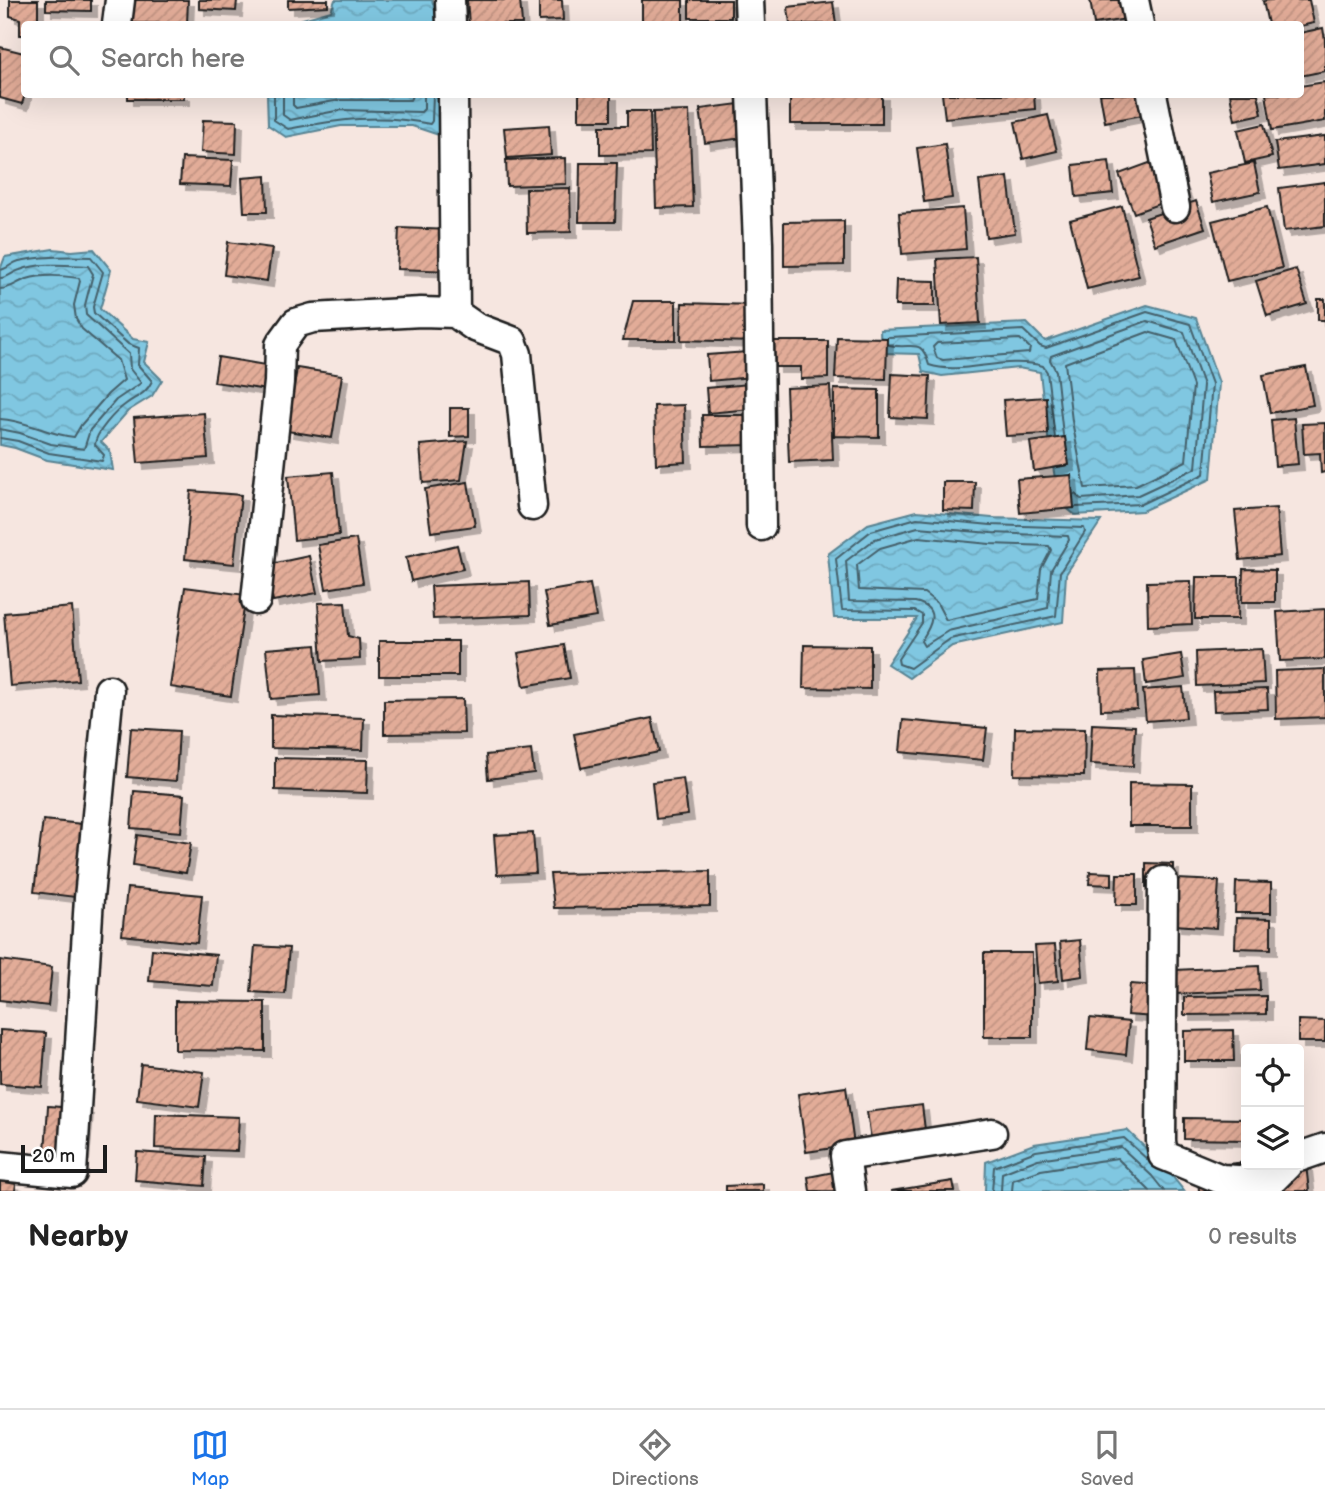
<!DOCTYPE html>
<html lang="en">
<head>
<meta charset="utf-8">
<style>
	:root { --surface:#fff; --page:#f6f6f6; --text:#222; --muted:#767676; --line:#e0e0e0; --accent:#1a73e8 }
	body { margin:0; font-family:"Balsamiq Sans",sans-serif; background:var(--page); color:var(--text) }
	.controls { position:absolute; right:21px; bottom:21px; display:grid; overflow:hidden; border-radius:7px; box-shadow:0 7px 28px #0002 }
	.controls button { width:63px; height:63px; display:grid; place-items:center; padding:0; border:0; border-bottom:2px solid var(--line); background:var(--surface); color:var(--text); font:35px sans-serif }
	.scale { position:absolute; left:21px; bottom:18px; width:86px; box-sizing:border-box; padding-left:7px; border:4px solid #1c1c1c; border-top:0; font-size:19px; line-height:24px; white-space:nowrap; color:#1c1c1c; -webkit-text-stroke:5px #fff; paint-order:stroke }
	.list { margin:0; padding:0; list-style:none }
	h2 { display:flex; justify-content:space-between; align-items:center; height:91px; margin:0; padding:0 28px; font-size:30px }
	h2 small { font-size:23px; font-weight:400; color:var(--muted) }
	.icon { flex:none; width:38px; height:38px; fill:none; stroke:currentColor; stroke-width:2; stroke-linecap:round; stroke-linejoin:round }
	.map { position:relative; flex:none; width:1325px; height:1191px; overflow:hidden }
	.search { position:absolute; background:var(--surface); box-shadow:0 7px 28px #0002; left:21px; right:21px; top:21px; height:77px; display:flex; align-items:center; gap:18px; box-sizing:border-box; padding:0 24px; border-radius:7px; color:var(--muted); font-size:26px }
	.sheet { height:217px; background:var(--surface) }
	nav { display:flex; justify-content:space-around; align-items:center; box-sizing:border-box; height:98px; border-top:2px solid var(--line); background:var(--surface); font-size:19px; color:var(--muted) }
	nav a { display:grid; justify-items:center; gap:4px }
	nav .on { color:var(--accent) }
	.map>svg:first-child { display:block }
	.water { fill:url(#water-waves); stroke:#588392; stroke-width:2 }
	.lines { fill:none; stroke-linecap:round; stroke-linejoin:round }
	.shore { stroke:#44606b; stroke-width:2 }
	.building { fill:url(#building-hatch); stroke:#1c1c1c; stroke-width:2; filter:url(#shadow) }
	.street-casing { stroke:#1c1c1c; stroke-width:33 }
	.street { stroke:#fff; stroke-width:28 }
</style>
</head>
<body>
<div class="map">
<svg width="1325" height="1191" viewBox="0 0 1325 1191">
	<defs>
		<pattern id="water-waves" width="16" height="10" patternUnits="userSpaceOnUse" patternTransform="scale(1.75)"><rect width="16" height="10" fill="#80c7e1"/><path d="M0 5q4-4 8 0t8 0" fill="none" stroke="#6eaac0"/></pattern>
		<pattern id="building-hatch" width="6" height="6" patternUnits="userSpaceOnUse" patternTransform="scale(1.75)"><rect width="6" height="6" fill="#e2ac98"/><path d="M-1 1l2-2M0 6l6-6M5 7l2-2" fill="none" stroke="#c19382"/></pattern>
		<filter id="shadow"><feDropShadow dx="6" dy="6" stdDeviation="0" flood-color="#0004"/></filter>
	</defs>
	<rect width="100%" height="100%" fill="#f6e6e0"/>
	<filter id="ink" filterUnits="userSpaceOnUse"><feTurbulence type="fractalNoise" baseFrequency=".0143" numOctaves="2"/><feDisplacementMap in="SourceGraphic" scale="14" xChannelSelector="R" yChannelSelector="G"/><feConvolveMatrix kernelMatrix="1 2 1 2 8 2 1 2 1" color-interpolation-filters="sRGB"/></filter>
	<g filter="url(#ink)">
		<!-- water -->
		<path class="water" d="M335,0H432L439,24H285L331,11Z
			M267,95H440L439,135L412,126H341L286,137L268,125Z
			M53,249L72,251L94,249L111,270L100,309L133,339L149,342L144,362L162,380L152,396L128,411L101,442L110,451L113,470L47,460L15,448L0,445V270L5,257Z
			M1147,305L1196,318L1219,383L1211,479L1142,511L1075,515L1059,502L1046,425L1040,372L1018,368L942,376L923,372L919,354L881,353L880,330L1027,323L1045,341Z
			M917,511L992,518L1101,521L1066,574L1063,622L952,646L909,678L887,664L917,618H834L828,554L868,524Z
			M1127,1130L1164,1166L1184,1191H985L986,1162L1034,1144Z"/>
		<g class="lines">
			<!-- shore -->
			<path class="shore" d="M274,94V120L288,129C336,120 381,113 430,124L432,121L433,94
				M283,94V115L290,120L341,110L421,112L424,109V94
				M293,94V105L296,108L340,100H410L413,94
				M0,270C8,269 11,263 19,261C43,256 68,256 91,257L103,272L93,307L94,313L128,344L139,348L138,365L152,381C146,394 137,396 126,404C116,411 95,433 95,445L104,455L102,461L49,453L18,441L0,438
				M0,278C9,278 12,272 20,270C40,262 67,265 88,266L93,274L85,305L86,315L129,354L130,369L141,383L116,400L90,430L84,449L51,444L20,433L0,429
				M0,289C11,289 17,282 27,279C44,274 62,276 79,278L80,281L74,305L76,319L82,329L118,360L124,380L108,394L81,425L74,437C48,435 26,420 0,419
				M1148,332L1176,340L1193,386L1186,461L1136,485L1085,488L1072,421L1065,363Z
				M889,337L1023,330L1040,346L1046,348L1147,312L1190,324L1212,384L1204,474L1141,504L1076,507
				M1020,339L1030,348L1029,353L943,360L937,358L933,347L937,343Z
				M889,345C913,350 921,336 929,365C963,376 1004,355 1043,366L1047,372L1055,437
				M1063,435L1056,371L1050,360L1051,356L1147,321L1184,332L1203,385L1196,468L1138,495L1081,499L1075,494
				M917,518L991,525L1084,528L1085,532L1060,572L1056,616L950,639L910,668L899,664L898,659L922,623V615L915,611L842,610L836,559L871,531Z
				M918,527L991,533L1068,536L1069,540L1051,570L1048,608L948,631L924,646L921,641C931,626 941,608 915,602L849,601L846,561L875,539Z
				M919,537L990,544L1049,546L1051,550L1041,569L1038,599L946,620L937,603L924,593L859,590L857,565L880,548Z
				M992,1191L994,1167L1036,1151L1124,1138L1149,1161
				M1001,1191L1002,1173L1038,1159L1121,1147L1152,1176L1164,1191
				M1012,1191L1013,1180L1041,1170L1117,1158L1150,1191"/>
		</g>
		<!-- building -->
		<path class="building" d="M10,0H38V24H24V35H20V19L10,16Z
			M46,0H91V11L46,10Z
			M130,0H188L187,24L129,23Z
			M199,0H237L236,11L199,9Z
			M288,0H328V6L288,8Z
			M467,0H520L522,24H469Z
			M539,0H562L563,20L539,21Z
			M642,0H683V23H642Z
			M689,0H731V18H689Z
			M1090,0H1137L1140,17L1094,24Z
			M1269,0H1309L1314,23L1300,26L1268,24L1263,1Z
			M833,2L836,24H790L788,7Z
			M1323,28L1325,40V71L1300,76V33Z
			M0,47L24,53L25,94L22,104L0,98Z
			M1325,82V121L1272,130L1266,94H1300V86Z
			M128,94H184V99H128Z
			M579,94H611V120H579Z
			M882,94V124H790V95Z
			M942,94H1034L1035,109L945,118Z
			M1100,94H1149L1153,113L1105,122Z
			M1230,94H1258L1262,114L1235,120Z
			M746,103L751,137L705,143L700,109Z
			M627,111H650L651,154L600,155V126H627Z
			M689,111L693,207L656,208L653,112Z
			M1048,115L1057,151L1023,159L1015,122Z
			M203,120L237,121L236,154L201,152Z
			M1264,124L1272,157L1245,163L1238,130Z
			M549,125L551,155L507,158L504,128Z
			M1325,136V164L1279,170L1275,142Z
			M945,144L952,198L924,202L917,148Z
			M1171,155L1186,194L1134,213L1119,174Z
			M182,158L233,160L231,186L180,184Z
			M565,158L566,184L507,186L506,160Z
			M1109,161L1113,193L1076,197L1073,165Z
			M580,163H617L615,222H579Z
			M1254,163L1260,192L1213,202L1207,173Z
			M266,176L267,212H244L242,178Z
			M1008,177L1015,233L986,237L979,181Z
			M1325,182V226L1284,231L1279,188Z
			M570,188L571,232L527,233L526,189Z
			M1196,201L1205,228L1155,245L1146,218Z
			M1122,206L1139,276L1087,289L1070,220Z
			M1267,207L1282,268L1227,281L1212,221Z
			M963,208L966,249L902,254L899,213Z
			M844,221V265L784,266V222Z
			M399,228L452,230L451,271L397,269Z
			M228,242L272,248L267,281L224,275Z
			M976,257L980,323L941,325L937,259Z
			M1296,269L1307,304L1267,316L1256,281Z
			M896,280L935,281V306H895Z
			M1318,299H1325V320H1318Z
			M633,301H676V340H623Z
			M682,303L755,305L754,342L681,340Z
			M837,337L887,338L886,379L835,378Z
			M774,341H828V378L801,379V367H775Z
			M761,351L763,376L709,381L707,355Z
			M218,357L271,366L267,390L214,382Z
			M1306,367L1313,405L1270,413L1263,375Z
			M297,368L342,375L332,438L287,431Z
			M892,374L930,376L928,419L890,417Z
			M760,383L762,408L708,413L706,388Z
			M830,386L833,460L789,462L786,388Z
			M834,389L879,390V437L834,436Z
			M1046,397L1048,434L1006,436L1003,400Z
			M684,405L686,462L656,464L654,406Z
			M450,408H469V436L450,437Z
			M204,413L208,458L138,463L134,418Z
			M702,415H754V445L703,446Z
			M1294,418L1298,464L1275,466L1271,420Z
			M1325,423V472L1321,473L1320,453L1304,454L1302,424Z
			M1065,437L1069,465L1034,471L1030,442Z
			M467,441L461,480L423,483L420,445Z
			M333,472L339,535L294,540L288,476Z
			M1071,475L1074,508L1020,513L1017,479Z
			M468,482L475,526L431,532L425,489Z
			M943,482H975L974,511L943,510Z
			M191,491L241,495L234,564L185,559Z
			M1276,508L1280,556L1240,560L1235,511Z
			M356,539L363,583L326,589L318,545Z
			M457,545L463,569L411,581L406,557Z
			M309,556L317,593L273,601L266,565Z
			M1243,569L1275,570V602H1242Z
			M1196,577H1239L1238,619H1195Z
			M1191,581L1192,624L1148,626L1147,582Z
			M529,582L530,615L433,619L431,586Z
			M590,584L596,617L550,625L544,592Z
			M185,587L246,595L231,696L170,687Z
			M345,602L348,636L359,639L360,659L322,661L318,603Z
			M72,607L78,680L10,686L4,613Z
			M1325,609V659L1280,661L1277,612Z
			M379,641H458V676H379Z
			M316,645L320,695L271,699L266,649Z
			M564,645L570,678L524,686L518,653Z
			M804,645L870,646V689L803,688Z
			M1262,649L1264,683L1197,686L1196,652Z
			M1181,654L1185,678L1146,684L1143,660Z
			M1325,669V717L1276,719L1275,671Z
			M1135,670L1137,709L1101,710L1100,671Z
			M1183,687L1186,718L1146,721L1143,690Z
			M1267,689L1268,709L1214,711L1213,691Z
			M463,699L464,733L384,734V700Z
			M271,715L364,718L363,750L271,748Z
			M652,718L659,752L581,768L574,734Z
			M903,720L987,728L983,760L900,752Z
			M1092,724L1135,726L1133,766L1090,764Z
			M131,728L179,731L176,781L127,777Z
			M1015,728L1085,729L1084,776L1014,775Z
			M531,750L534,773L488,779L486,755Z
			M275,758L368,760L367,793L275,790Z
			M683,778L688,815L656,819L652,782Z
			M1129,783L1192,784V826H1129Z
			M134,791L184,795L181,832L131,828Z
			M43,820L92,825L83,898L34,892Z
			M533,833L536,873L497,875L494,835Z
			M137,835L191,843L186,873L133,865Z
			M1146,863L1173,864V889L1146,888Z
			M710,871V906L554,908L550,874Z
			M1090,872L1112,873V885L1089,884Z
			M1117,874H1137V905H1116Z
			M1177,879L1219,881L1216,928L1175,925Z
			M1236,882L1271,883V913H1235Z
			M127,888L202,895L197,943L122,935Z
			M1236,918L1271,919V949L1235,948Z
			M1080,940L1083,976L1063,979L1060,942Z
			M1055,945L1058,981L1038,983L1035,946Z
			M255,946L289,948L285,994L251,992Z
			M152,949L216,955L213,986L149,981Z
			M984,953H1032V1037H984Z
			M0,960L52,967L48,1006L0,1000Z
			M1259,966L1260,990L1176,994L1175,970Z
			M1130,984L1173,987L1170,1018L1127,1015Z
			M1266,996V1014L1184,1015V997Z
			M175,1001L265,1002V1051L175,1050Z
			M1090,1018L1129,1022L1126,1055L1087,1050Z
			M1298,1020L1325,1021V1042H1298Z
			M0,1030L46,1033L42,1087L0,1084Z
			M1233,1030L1234,1061H1184V1031Z
			M141,1064L204,1072L199,1107L137,1099Z
			M846,1087L854,1145L806,1152L798,1094Z
			M922,1105L926,1138L872,1146L867,1112Z
			M48,1106L87,1109L83,1154L45,1152Z
			M156,1114L239,1117L237,1151L155,1148Z
			M1184,1118L1246,1119V1140L1184,1139Z
			M137,1152L206,1157L204,1186L135,1180Z
			M1305,1156L1309,1191H1199L1197,1167L1246,1162V1165H1299Z
			M839,1171L843,1191H810L808,1177Z
			M0,1181L16,1184L15,1191H0Z
			M953,1181L955,1191H891Z
			M763,1184V1191H726V1186Z"/>
		<g class="lines">
			<!-- street casing -->
			<g class="street-casing">
				<path id="street" d="M450,0L451,24
					M749,0L750,24
					M1134,0L1139,24
					M117,24L120,0
					M752,94L758,244L761,526
					M1152,94L1175,207
					M455,313L475,327L512,341L517,354L532,506
					M256,600L279,382L280,345L296,323L313,318L421,312L455,313L453,94
					M1163,881L1161,1141L1163,1155L1221,1179L1270,1182L1287,1165
					M1299,1157L1325,1148
					M0,1166L72,1173L89,898L109,690
					M850,1191L845,1156L992,1133"/>
			</g>
			<!-- street -->
			<use href="#street" class="street"/>
		</g>
	</g>
</svg>
<div class="controls">
<button><svg class="icon" aria-label="locate" viewBox="0 0 24 24"><circle cx="12" cy="12" r="6"/><path d="M12 2v4M12 18v4M2 12h4M18 12h4"/></svg></button>
<button><svg class="icon" aria-label="layers" viewBox="0 0 24 24"><path d="M12 4l9 5-9 5-9-5zM3 14l9 5 9-5"/></svg></button>
</div>
<div class="scale">20 m</div>
<div class="search"><svg class="icon" aria-label="search" viewBox="0 0 24 24"><circle cx="10" cy="10" r="6"/><path d="M15 15l6 6"/></svg>Search here</div>
</div>
<section class="sheet">
<h2>Nearby<small>0 results</small></h2>
<ul class="list">
</ul>
</section>
<nav>
<a class="on"><svg class="icon" aria-label="map" viewBox="0 0 24 24"><path d="M3 6l6-2 6 2 6-2v14l-6 2-6-2-6 2zM9 4v14M15 6v14"/></svg>Map</a>
<a><svg class="icon" aria-label="directions" viewBox="0 0 24 24"><path d="M12 3l9 9-9 9-9-9zM9 14v-3h6M13 9l2 2-2 2"/></svg>Directions</a>
<a><svg class="icon" aria-label="saved" viewBox="0 0 24 24"><path d="M7 4h10v16l-5-4-5 4z"/></svg>Saved</a>
</nav>
</body>
</html>
